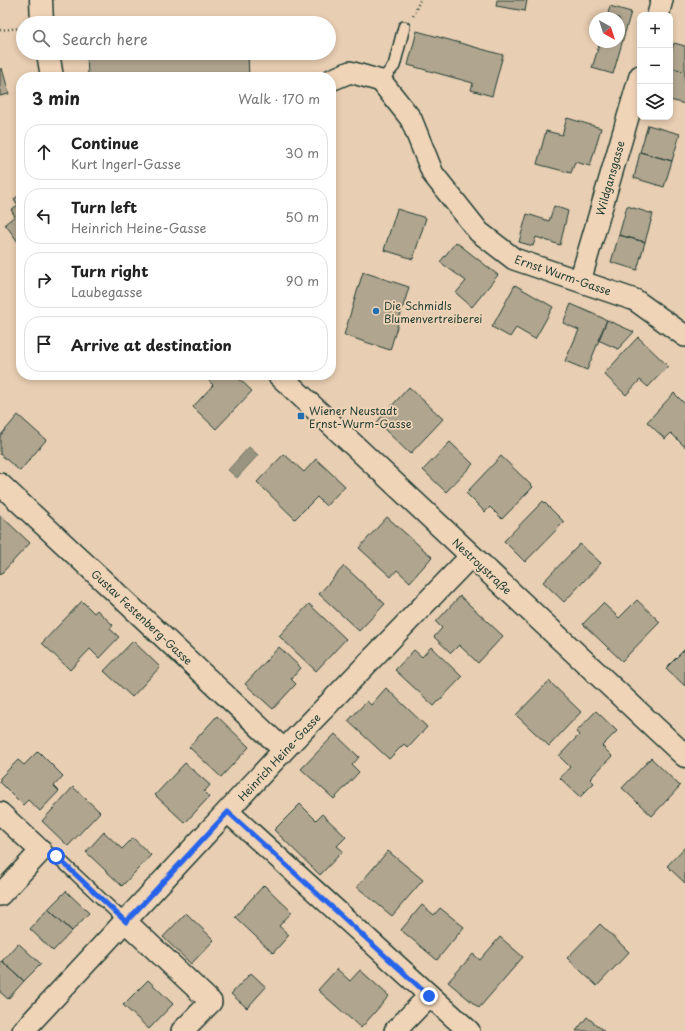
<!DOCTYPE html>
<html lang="en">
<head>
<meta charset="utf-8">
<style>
	:root { --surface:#fff; --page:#f6f6f6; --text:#222; --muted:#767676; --line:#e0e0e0 }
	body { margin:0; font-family:"Playpen Sans",sans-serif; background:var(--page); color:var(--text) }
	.controls { position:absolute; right:12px; top:12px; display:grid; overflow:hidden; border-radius:8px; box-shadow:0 2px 6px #0003 }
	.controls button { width:36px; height:36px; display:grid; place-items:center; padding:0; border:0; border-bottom:1px solid var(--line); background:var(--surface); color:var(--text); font:20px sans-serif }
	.compass { position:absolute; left:589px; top:12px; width:36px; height:36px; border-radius:50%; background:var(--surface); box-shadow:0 2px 6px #0003; rotate:141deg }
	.stop { position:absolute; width:12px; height:12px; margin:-9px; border:3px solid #2563eb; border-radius:50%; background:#fff }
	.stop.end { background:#2563eb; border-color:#fff; box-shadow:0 1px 4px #0008 }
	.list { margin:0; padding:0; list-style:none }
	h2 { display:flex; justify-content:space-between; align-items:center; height:52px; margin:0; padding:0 16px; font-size:17px }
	h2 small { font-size:13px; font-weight:400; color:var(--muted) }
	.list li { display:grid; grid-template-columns:26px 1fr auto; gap:12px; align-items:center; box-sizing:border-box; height:56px; margin:0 8px 8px; padding:0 8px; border:1px solid var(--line); border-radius:16px }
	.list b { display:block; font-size:15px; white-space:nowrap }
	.list p { margin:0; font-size:13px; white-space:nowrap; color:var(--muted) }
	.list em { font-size:13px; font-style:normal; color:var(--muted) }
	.icon { flex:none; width:22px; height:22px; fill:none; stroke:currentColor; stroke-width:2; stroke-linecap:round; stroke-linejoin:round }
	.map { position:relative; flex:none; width:685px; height:1031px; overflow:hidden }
	.search { position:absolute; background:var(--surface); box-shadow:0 2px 6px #0003; left:16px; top:16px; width:320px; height:44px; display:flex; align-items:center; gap:10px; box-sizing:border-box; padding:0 14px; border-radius:22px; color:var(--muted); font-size:15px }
	.panel { position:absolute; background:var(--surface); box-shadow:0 2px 6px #0003; left:16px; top:72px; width:320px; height:308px; border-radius:16px }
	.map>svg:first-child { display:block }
	.water { fill:#989480; stroke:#687162 }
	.building { fill:#b0a58f; stroke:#1f3d34 }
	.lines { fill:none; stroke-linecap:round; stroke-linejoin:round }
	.service-casing { stroke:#1f3d34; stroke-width:14 }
	.minor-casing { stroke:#1f3d34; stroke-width:24 }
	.tertiary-casing { stroke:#1f3d34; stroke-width:25 }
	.path { stroke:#1f3d34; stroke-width:2.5; stroke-dasharray:1 3; stroke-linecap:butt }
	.service { stroke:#f0d4b7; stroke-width:11 }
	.minor { stroke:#f0d4b7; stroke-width:21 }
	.tertiary { stroke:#f0d4b7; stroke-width:22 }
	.route { stroke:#2563eb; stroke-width:5 }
	.poi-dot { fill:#1f6fb2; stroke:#f0d4b7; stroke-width:1.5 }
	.labels { text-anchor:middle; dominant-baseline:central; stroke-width:3.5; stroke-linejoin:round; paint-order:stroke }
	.street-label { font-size:11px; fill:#1f3d34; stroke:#f0d4b7 }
	.poi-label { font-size:11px; fill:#1f3d34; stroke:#f0d4b7; text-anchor:start }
</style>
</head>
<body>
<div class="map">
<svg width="685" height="1031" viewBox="0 0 685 1031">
	<rect width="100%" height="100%" fill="#e8ceb2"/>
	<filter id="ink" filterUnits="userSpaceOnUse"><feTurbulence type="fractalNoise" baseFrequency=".025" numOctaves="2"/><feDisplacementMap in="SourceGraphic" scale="8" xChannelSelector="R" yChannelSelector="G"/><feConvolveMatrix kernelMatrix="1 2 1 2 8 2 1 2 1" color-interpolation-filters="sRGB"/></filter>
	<g filter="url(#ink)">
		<!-- water -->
		<path class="water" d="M249,447L258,455L237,478L228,470Z"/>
		<!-- building -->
		<path class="building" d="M497,0H527L525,11L496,6Z
			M610,6L631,12L613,74L592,68L600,42H619V18H607Z
			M417,31L503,55L492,96L471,90L473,83L408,65Z
			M674,43L685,46V72L670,67V56Z
			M87,53H248L249,77H88Z
			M670,67L685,72V104L670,100Z
			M2,68L9,94L0,96V69Z
			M567,118L601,128L590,166L575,162L571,173L537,164L546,131L562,135Z
			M648,125L680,134L672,161L640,152Z
			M640,152L672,161L664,187L634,178Z
			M21,194V246L5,224L15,216L11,210L18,205L14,199Z
			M554,206L568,211L560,245L536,237L533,246L519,242L527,214L549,221Z
			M627,206L653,214L645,242L619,235Z
			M397,209L426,218L413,259L384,250Z
			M619,235L645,242L637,270L611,262Z
			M456,242L498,275L472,307L456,293L466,281L440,262Z
			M363,272L409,287L390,350L344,335Z
			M515,285L553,307L535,339L516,328L510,337L492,327Z
			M571,304L607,320L587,370L565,361L579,330L563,323Z
			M607,320L634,332L618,349L598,340Z
			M638,337L668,366L648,387L640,380L626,395L604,374Z
			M205,375H235L252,391L216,429L193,407L213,385L204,376Z
			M409,387L443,419L410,454L377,422Z
			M674,393L685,404V447L671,433L665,439L647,422Z
			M18,415L46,440L20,471L0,454V436Z
			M450,442L473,464L446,492L423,470Z
			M284,454L304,472L316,459L345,486L326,506L317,497L295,519L257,482Z
			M501,456L533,487L502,519L490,507L485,512L466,493Z
			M543,501L564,522L525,562L504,541Z
			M0,515L30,543L0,575Z
			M387,517L432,557L410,582L397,570L391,577L359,548Z
			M580,544L601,563L564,602L543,582Z
			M344,566L385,604L359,631L319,594Z
			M460,596L503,636L478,663L459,645L451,653L434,637L442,628L436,622Z
			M637,600L660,622L622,661L583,624L603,603L619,618Z
			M82,601L94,613L97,610L113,625L110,629L119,637L99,658L90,649L70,670L42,643Z
			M309,604L346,639L316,671L279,636Z
			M133,641L160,667L132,697L104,671Z
			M279,647L301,668L291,679L296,684L273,709L245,684Z
			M431,647L462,677L434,706L395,670L414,650L422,657Z
			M685,649V686L666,668Z
			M549,681L581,712L549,746L516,715Z
			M386,688L427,727L408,748L404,744L389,759L348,721L367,701L371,705Z
			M596,711L617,731L602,746L612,756L590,779L594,783L580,797L560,778L570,767L559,756L579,735L576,732Z
			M217,716L249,747L221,777L189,747Z
			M335,734L359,757L352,765L359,772L334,799L301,769Z
			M38,751L63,776L54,786L59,791L40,811L28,800L23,805L0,782V778L18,760L24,765Z
			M651,758L680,786L652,816L622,788Z
			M185,763L210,785L204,792L209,797L185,823L155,795Z
			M73,787L100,812L68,846L42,821Z
			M300,804L316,820L322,814L346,837L337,846L343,851L320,875L274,830Z
			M104,832L122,849L133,838L151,855L122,886L86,852Z
			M685,847V883L667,866Z
			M388,851L423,880L392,916L357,887Z
			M264,885L292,912L279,926L289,935L273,953L235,917Z
			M66,891L89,913L72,931L48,909Z
			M422,905L434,915L440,908L464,927L437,960L401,930Z
			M48,909L72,931L53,951L30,929Z
			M186,913L214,940L191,964L163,937Z
			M600,924L629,952L597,986L567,958Z
			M500,937L523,957L479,1008L448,982L473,954L480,960Z
			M18,943L41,964L24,981L2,961Z
			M2,961L24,981L8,999L0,992V962Z
			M337,969L350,981L360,970L389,996L361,1028L318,990Z
			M251,973L266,987L247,1008L231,994Z
			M148,980L173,1004L149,1029L123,1005Z
			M587,1017L604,1031H576Z"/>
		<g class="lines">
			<!-- service casing -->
			<g class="service-casing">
				<path id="service" d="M381,81L394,66L404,27
					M41,851L56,856L126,922"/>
			</g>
			<!-- minor casing -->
			<g class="minor-casing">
				<path id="minor" d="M658,15L662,0
					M331,80L350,72L381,81L411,119L433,174L479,232L514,259L635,300L685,336
					M580,281L640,76
					M0,484L284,750
					M228,812L469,1031
					M0,813L41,851L0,895
					M126,922L211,1002L182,1031
					M23,1031L284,750L471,556
					M395,1031L429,996"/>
			</g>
			<!-- tertiary casing -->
			<g class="tertiary-casing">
				<path id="tertiary" d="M41,0L42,23
					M48,53L52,77
					M279,375L685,756"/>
			</g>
			<!-- path -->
			<path class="path" d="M413,16L420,0
				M0,30L21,28"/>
			<!-- service -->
			<use href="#service" class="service"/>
			<!-- minor -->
			<use href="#minor" class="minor"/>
			<!-- tertiary -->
			<use href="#tertiary" class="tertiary"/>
		</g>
	</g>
	<g class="lines" filter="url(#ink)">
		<!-- route -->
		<path class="route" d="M56,856L126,922L228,812L429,996"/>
	</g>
	<!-- markers -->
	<g class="poi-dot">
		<circle cx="376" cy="311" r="4"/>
		<rect x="297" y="412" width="8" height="8" rx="2"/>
	</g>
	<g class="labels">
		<!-- street labels -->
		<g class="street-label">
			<text transform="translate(610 178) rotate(-74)">Wildgansgasse</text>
			<text transform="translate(563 275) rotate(19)">Ernst Wurm-Gasse</text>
			<text transform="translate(482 566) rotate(43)">Nestroystraße</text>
			<text transform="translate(142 617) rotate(43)">Gustav Festenberg-Gasse</text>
			<text transform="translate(279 757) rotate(-47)">Heinrich Heine-Gasse</text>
		</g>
		<!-- poi labels -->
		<g class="poi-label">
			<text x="384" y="305">Die Schmidls<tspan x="384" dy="13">Blumenvertreiberei</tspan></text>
			<text x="309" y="410">Wiener Neustadt<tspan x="309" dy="13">Ernst-Wurm-Gasse</tspan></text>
		</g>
	</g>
</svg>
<div class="controls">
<button>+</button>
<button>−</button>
<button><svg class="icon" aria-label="layers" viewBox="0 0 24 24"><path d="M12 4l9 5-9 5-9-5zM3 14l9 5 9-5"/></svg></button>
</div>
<svg class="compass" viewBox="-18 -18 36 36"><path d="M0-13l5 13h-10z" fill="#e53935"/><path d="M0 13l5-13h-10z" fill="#767676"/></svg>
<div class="stop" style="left:56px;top:856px"></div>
<div class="stop end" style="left:429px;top:996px"></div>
<div class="search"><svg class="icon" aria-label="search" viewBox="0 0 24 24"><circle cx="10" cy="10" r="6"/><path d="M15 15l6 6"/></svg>Search here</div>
<section class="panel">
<h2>3 min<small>Walk · 170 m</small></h2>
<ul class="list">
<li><svg class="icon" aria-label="ahead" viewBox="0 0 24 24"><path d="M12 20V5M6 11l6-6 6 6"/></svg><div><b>Continue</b><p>Kurt Ingerl-Gasse</p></div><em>30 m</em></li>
<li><svg class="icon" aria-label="left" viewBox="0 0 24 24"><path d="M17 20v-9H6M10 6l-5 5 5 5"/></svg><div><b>Turn left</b><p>Heinrich Heine-Gasse</p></div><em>50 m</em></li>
<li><svg class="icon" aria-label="right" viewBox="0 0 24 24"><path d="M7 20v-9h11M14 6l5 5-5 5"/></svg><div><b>Turn right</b><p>Laubegasse</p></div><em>90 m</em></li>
<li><svg class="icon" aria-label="arrive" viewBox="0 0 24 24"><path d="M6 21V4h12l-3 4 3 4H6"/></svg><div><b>Arrive at destination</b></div></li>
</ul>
</section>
</div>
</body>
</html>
